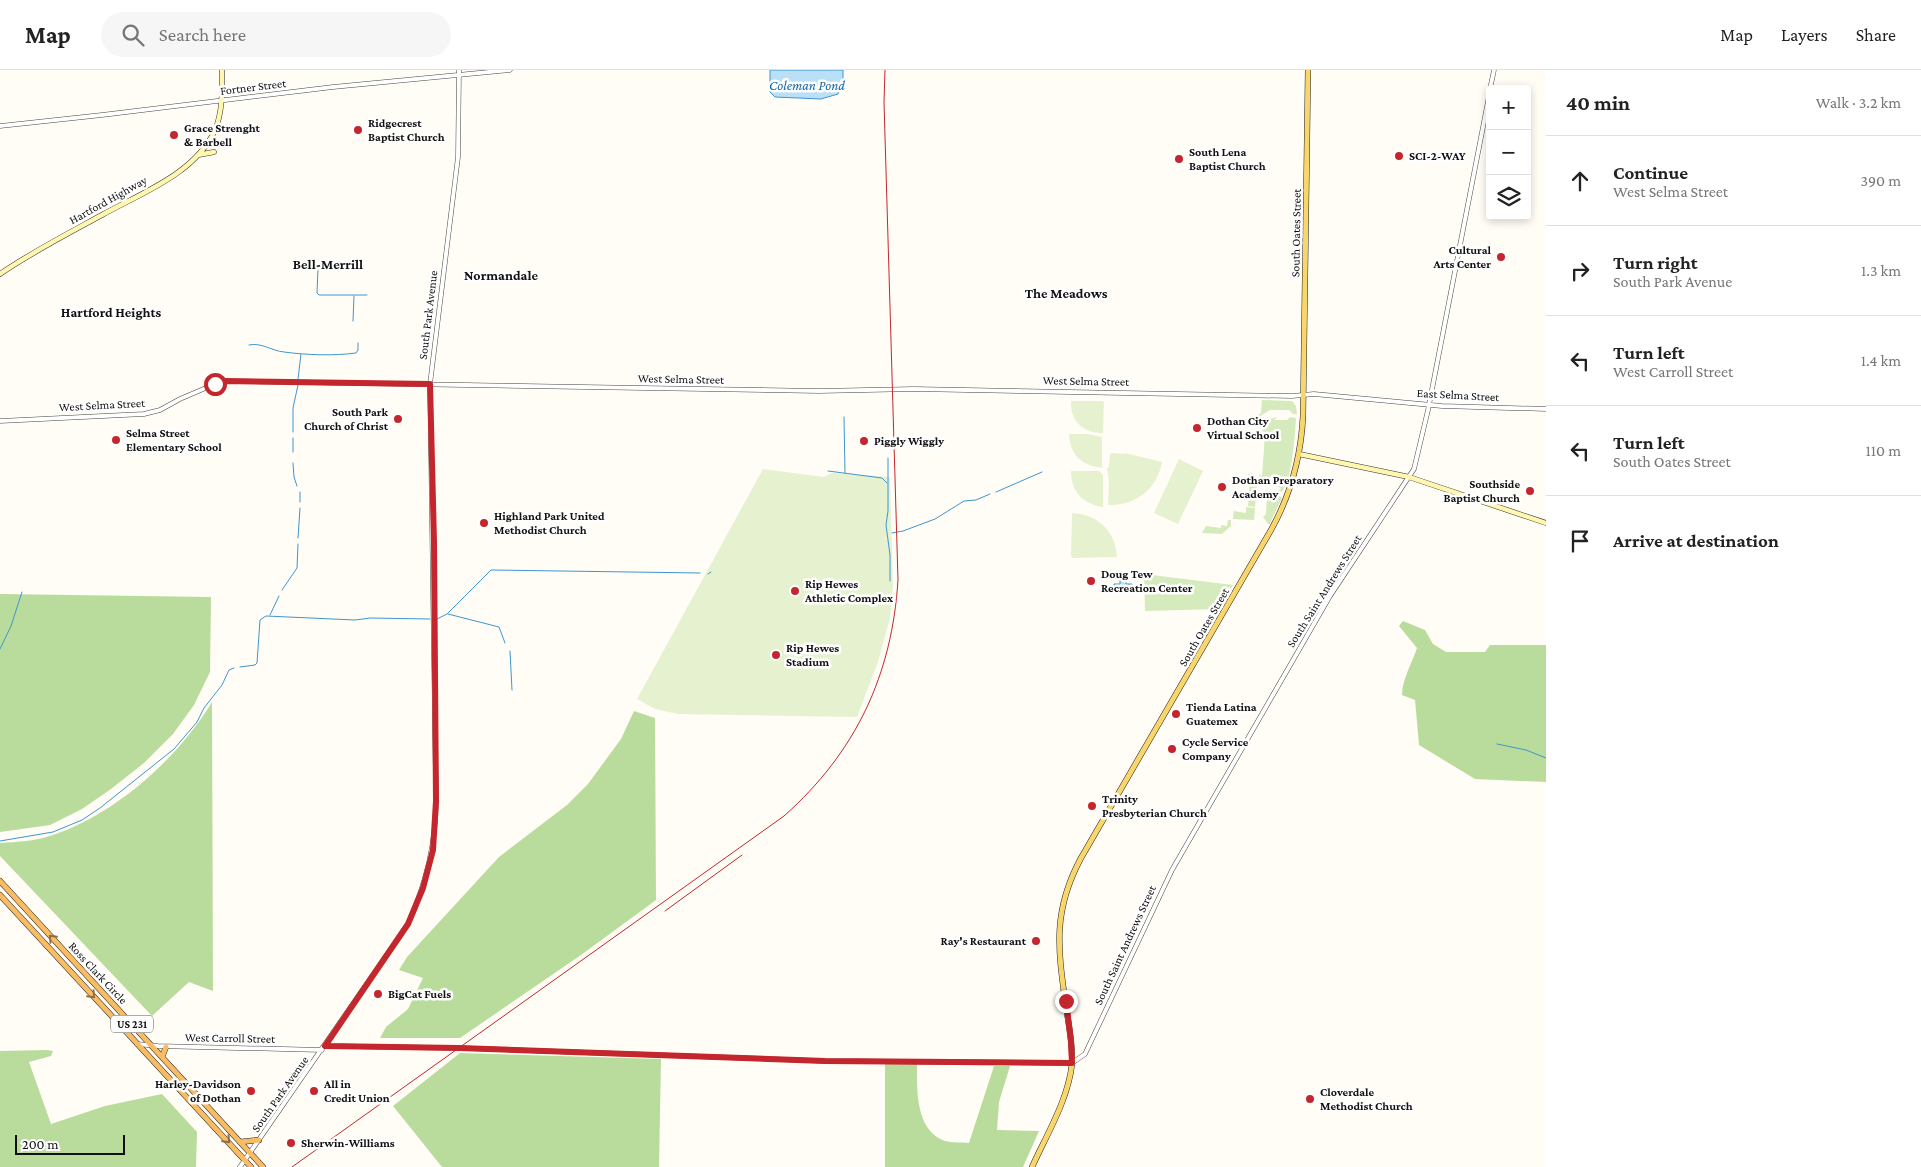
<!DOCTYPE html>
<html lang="en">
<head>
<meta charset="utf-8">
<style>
	:root { --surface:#fff; --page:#f6f6f6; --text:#222; --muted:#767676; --line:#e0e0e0 }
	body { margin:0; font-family:"Crimson Pro",serif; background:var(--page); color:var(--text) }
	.controls { position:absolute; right:15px; top:15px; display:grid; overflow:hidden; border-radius:5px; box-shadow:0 2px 8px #0003 }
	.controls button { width:45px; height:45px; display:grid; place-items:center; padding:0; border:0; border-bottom:1px solid var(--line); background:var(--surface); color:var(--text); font:25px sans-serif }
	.scale { position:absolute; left:15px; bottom:12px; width:110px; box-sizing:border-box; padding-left:5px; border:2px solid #111; border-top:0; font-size:14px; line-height:18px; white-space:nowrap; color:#111; -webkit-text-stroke:4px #fff; paint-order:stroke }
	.stop { position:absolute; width:15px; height:15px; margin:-11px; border:4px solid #c4262e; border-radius:50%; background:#fff }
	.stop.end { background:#c4262e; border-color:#fff; box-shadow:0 1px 5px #0008 }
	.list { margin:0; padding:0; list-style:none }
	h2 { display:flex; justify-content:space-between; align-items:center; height:65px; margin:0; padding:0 20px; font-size:21px }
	h2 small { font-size:16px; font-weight:400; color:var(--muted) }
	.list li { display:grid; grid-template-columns:32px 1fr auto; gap:15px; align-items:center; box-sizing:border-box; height:90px; padding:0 20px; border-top:1px solid var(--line) }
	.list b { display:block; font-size:19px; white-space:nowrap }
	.list p { margin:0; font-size:16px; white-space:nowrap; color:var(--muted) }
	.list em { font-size:16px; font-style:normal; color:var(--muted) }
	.icon { flex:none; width:28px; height:28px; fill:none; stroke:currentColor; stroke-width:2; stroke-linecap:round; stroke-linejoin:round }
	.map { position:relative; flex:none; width:1546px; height:1097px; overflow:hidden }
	header { display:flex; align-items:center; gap:30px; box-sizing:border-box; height:70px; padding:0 25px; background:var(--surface); border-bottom:1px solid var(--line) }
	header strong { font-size:24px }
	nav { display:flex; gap:28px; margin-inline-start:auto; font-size:18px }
	.search { width:350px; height:45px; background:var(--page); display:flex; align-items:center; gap:12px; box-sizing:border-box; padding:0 18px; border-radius:28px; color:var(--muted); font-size:19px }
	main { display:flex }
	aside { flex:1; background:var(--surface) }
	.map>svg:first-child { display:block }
	.green { fill:#d5ebbd }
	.forest { fill:#b9dc9c }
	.pitch { fill:#e6f2cf }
	.water { fill:#b9e0f7; stroke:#3f96cf }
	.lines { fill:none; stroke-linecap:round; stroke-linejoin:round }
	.stream { stroke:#3f96cf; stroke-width:1 }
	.tertiary-casing { stroke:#444; stroke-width:5 }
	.secondary-casing { stroke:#333; stroke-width:5.5 }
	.primary-casing { stroke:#222; stroke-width:6 }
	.trunk-casing { stroke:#222; stroke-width:6 }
	.tertiary { stroke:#fff; stroke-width:4 }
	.secondary { stroke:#fff6b0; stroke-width:4.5 }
	.primary { stroke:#f9d66b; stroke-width:5 }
	.trunk { stroke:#f7bc64; stroke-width:5 }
	.rail { stroke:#c4262e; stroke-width:1 }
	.oneway { stroke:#906f3f }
	.route { stroke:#c4262e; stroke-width:6 }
	.poi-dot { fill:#c4262e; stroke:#fff; stroke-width:2 }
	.labels { text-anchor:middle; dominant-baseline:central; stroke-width:5; stroke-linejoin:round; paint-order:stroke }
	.shield { fill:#fff; stroke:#585858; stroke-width:1 }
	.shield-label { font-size:11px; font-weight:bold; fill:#111 }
	.street-label { font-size:12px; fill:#111; stroke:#fff }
	.poi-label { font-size:12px; font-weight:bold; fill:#111; stroke:#fff; text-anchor:start }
	.water-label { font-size:14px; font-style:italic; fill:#1768a6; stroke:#fff }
	.neighbourhood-label { font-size:14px; font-weight:bold; fill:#111; stroke:#fff }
</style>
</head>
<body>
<header>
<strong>Map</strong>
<div class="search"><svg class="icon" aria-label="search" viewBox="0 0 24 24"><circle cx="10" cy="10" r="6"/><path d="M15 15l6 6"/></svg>Search here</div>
<nav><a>Map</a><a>Layers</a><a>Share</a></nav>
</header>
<main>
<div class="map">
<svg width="1546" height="1097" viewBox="0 0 1546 1097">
	<rect width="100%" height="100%" fill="#fffdf5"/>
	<!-- green -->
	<path class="green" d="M1262,330L1292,331L1296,336L1297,344H1293L1289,340H1270L1260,346L1261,351L1257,358V351L1242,349L1254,350L1255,347L1261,343Z
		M1277,347L1274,350H1287L1290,347L1296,348C1295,365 1292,410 1282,422L1278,421L1281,418L1269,414L1265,416L1261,411L1259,404L1262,406L1265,364L1262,359L1267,350Z
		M1253,403L1257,415L1255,437L1248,436L1250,408L1248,407V404Z
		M1265,420L1269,421L1272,426L1278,428L1277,424L1282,428L1269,455L1263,447L1266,444L1267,423Z
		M1234,437V441L1246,443V437L1255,438L1254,450L1233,449Z
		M1228,450H1231V456L1222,464L1202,463L1206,456L1221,458V455L1227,456Z
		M1144,504L1233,515L1219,539L1145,541Z"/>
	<!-- forest -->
	<path class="forest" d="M0,524L211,527L210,602L194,635L173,664L144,693L111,719L82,739L50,755L0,762Z
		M1403,551L1425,560L1433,574L1446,582H1485L1490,575H1546V712L1475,709L1419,675L1415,630L1402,625C1402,610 1412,593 1417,578L1399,556Z
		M212,632L213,921L189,912L152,946L0,786V773C17,772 36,771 53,765C116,744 178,688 212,632Z
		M634,641L655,648L656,830L581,885L460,968H380L386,957L408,939L423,908L399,900L407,887L499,787L567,735L588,714L621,669Z
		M47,980L53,981L51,986L29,992L51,1054L105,1036L162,1024L197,1062L196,1097H0V981Z
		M460,983L661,989L659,1097H442L393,1036Z
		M885,994H917C917,1020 915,1060 945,1071C952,1073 962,1072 969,1073L994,996H1010L999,1032L997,1060L1039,1061L1023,1097H885Z"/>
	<!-- pitch -->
	<path class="pitch" d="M1071,331H1102L1104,332L1103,363C1083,363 1070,351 1071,331Z
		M1069,364H1088L1102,367V398C1082,395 1070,386 1069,364Z
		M1112,383L1125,384V383L1162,392C1157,419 1136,436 1108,435L1109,411L1107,398L1109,397L1110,384Z
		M1179,389L1203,401L1178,454L1154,443Z
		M763,399L824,407L832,403L890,407L893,515L890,548L878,592L857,647L678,644L655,639L637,629Z
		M1071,401H1099L1103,405V437C1083,434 1071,422 1071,401Z
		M1072,443C1098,444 1116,462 1117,487L1072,488L1071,485Z"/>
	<!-- water -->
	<path class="water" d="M770,0H843V15L838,24L821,29L775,27L770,22Z
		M1120,510H1126V514H1132V523H1114V514H1120Z"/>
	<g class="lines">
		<!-- stream -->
		<path class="stream" d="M318,198L317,223L319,225H367
			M353,251L354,226
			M249,275C261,272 272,281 284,282C306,285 334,286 356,283L358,280V273
			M298,309L301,284
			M844,347L845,403
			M293,362V338L298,315
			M293,382V368
			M888,388V441L886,455L890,485V511
			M293,393L294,407L297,416
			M828,401L882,408L887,413
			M996,422L1042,402
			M300,432V422
			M892,463L903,461L935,449L964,431L976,430L990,424
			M298,468L300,438
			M708,504L711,502
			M282,520L297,498L298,474
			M448,544L499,557L505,573
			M270,545L279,526
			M437,549L447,544L491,500L700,503
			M0,579L11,556L22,522
			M510,581L512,620
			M240,597L255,595L257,593L260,550L266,546L355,550L370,548L430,549
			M1497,674L1526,680L1546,688
			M0,771L53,762L82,750L100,738L174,679L197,652L204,638L222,615L229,600L234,598"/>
		<!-- tertiary casing -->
		<g class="tertiary-casing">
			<path id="tertiary" d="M1490,19L1494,0
				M0,56L102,45L333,17L510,0
				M0,351L144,344L160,340L180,329L222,311L819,321L914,319L1292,326L1314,324L1442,336L1546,339
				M137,974L158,976L322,980
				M325,976L459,978L825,991L1072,993L1085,984L1172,800L1330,526L1414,399L1428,340L1490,21
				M240,1097L408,854C426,814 436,775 436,731L430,314L458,87L459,0"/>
		</g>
		<!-- secondary casing -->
		<g class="secondary-casing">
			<path id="secondary" d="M198,85L214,82
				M0,204C32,182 67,164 102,145C141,123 195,104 215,60C223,41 222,20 222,0
				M1299,384L1409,407L1546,453"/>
		</g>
		<!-- primary casing -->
		<g class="primary-casing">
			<path id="primary" d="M1032,1097C1047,1064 1068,1030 1072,994C1073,975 1069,956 1066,937C1058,879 1052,842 1081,788L1271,460C1291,424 1301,387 1303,346L1308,0"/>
		</g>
		<!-- trunk casing -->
		<g class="trunk-casing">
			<path id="trunk" d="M0,811L263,1097
				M0,825L251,1097
				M162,987L166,977
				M240,1072L259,1070"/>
		</g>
		<!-- tertiary -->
		<use href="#tertiary" class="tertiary"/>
		<!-- secondary -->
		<use href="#secondary" class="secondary"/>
		<!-- primary -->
		<use href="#primary" class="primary"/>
		<!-- trunk -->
		<use href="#trunk" class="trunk"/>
		<!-- rail -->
		<path class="rail" d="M665,841L742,785
			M292,1097L784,746C856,682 892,605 898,510L884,32L885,0"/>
	</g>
	<!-- one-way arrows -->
	<defs><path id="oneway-chevron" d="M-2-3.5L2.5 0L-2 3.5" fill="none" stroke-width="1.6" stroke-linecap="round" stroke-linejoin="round" transform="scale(1.25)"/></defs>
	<g class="oneway">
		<use href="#oneway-chevron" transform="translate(52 868) rotate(-133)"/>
		<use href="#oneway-chevron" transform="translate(92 925) rotate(47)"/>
		<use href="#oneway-chevron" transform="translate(227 1070) rotate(47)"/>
	</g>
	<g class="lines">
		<!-- route -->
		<path class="route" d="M215,314L222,311L430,314L434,472L436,731L433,780L423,818L408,854L325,976L459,978L825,991L1072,993L1071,971L1066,931"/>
	</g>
	<!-- markers -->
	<g class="poi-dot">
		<circle cx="358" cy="60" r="5"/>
		<circle cx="174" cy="65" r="5"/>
		<circle cx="1399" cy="86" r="5"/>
		<circle cx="1179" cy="89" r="5"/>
		<circle cx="1501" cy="187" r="5"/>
		<circle cx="398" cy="349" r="5"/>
		<circle cx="1197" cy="358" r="5"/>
		<circle cx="116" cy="370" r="5"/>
		<circle cx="864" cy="371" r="5"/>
		<circle cx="1222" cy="417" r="5"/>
		<circle cx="1530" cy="421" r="5"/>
		<circle cx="484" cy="453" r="5"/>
		<circle cx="1091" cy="511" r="5"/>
		<circle cx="795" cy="521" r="5"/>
		<circle cx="776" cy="585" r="5"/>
		<circle cx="1176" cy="644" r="5"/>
		<circle cx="1172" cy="679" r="5"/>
		<circle cx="1092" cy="736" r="5"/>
		<circle cx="1036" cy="871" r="5"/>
		<circle cx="378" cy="924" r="5"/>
		<circle cx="251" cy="1021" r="5"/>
		<circle cx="314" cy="1021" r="5"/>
		<circle cx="1310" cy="1029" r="5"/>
		<circle cx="291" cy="1073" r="5"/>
	</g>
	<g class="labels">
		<!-- shield labels -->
		<rect class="shield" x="111" y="945.5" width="42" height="17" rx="4"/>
		<g class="shield-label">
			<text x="132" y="954">US 231</text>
		</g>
		<!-- street labels -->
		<g class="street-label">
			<text transform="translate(253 17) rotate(-7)">Fortner Street</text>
			<text transform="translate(108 130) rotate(-29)">Hartford Highway</text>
			<text transform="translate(1296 163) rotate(-89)">South Oates Street</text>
			<text transform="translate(428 245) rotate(-83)">South Park Avenue</text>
			<text transform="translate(681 309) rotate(1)">West Selma Street</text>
			<text transform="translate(1086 311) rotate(1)">West Selma Street</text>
			<text transform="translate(1458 325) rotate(3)">East Selma Street</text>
			<text transform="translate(102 335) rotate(-3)">West Selma Street</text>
			<text transform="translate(1324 521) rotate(-58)">South Saint Andrews Street</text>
			<text transform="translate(1204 557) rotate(-60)">South Oates Street</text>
			<text transform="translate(1125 875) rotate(-65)">South Saint Andrews Street</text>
			<text transform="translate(98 903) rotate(47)">Ross Clark Circle</text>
			<text transform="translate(230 968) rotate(1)">West Carroll Street</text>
			<text transform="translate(280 1024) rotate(-55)">South Park Avenue</text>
		</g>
		<!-- poi labels -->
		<g class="poi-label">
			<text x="368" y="53">Ridgecrest<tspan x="368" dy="14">Baptist Church</tspan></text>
			<text x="184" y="58">Grace Strenght<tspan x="184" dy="14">&amp; Barbell</tspan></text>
			<text x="1189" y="82">South Lena<tspan x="1189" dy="14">Baptist Church</tspan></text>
			<text x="1409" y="86">SCI-2-WAY</text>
			<text x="1491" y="180" text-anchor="end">Cultural<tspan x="1491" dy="14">Arts Center</tspan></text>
			<text x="388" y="342" text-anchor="end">South Park<tspan x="388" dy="14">Church of Christ</tspan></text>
			<text x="1207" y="351">Dothan City<tspan x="1207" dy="14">Virtual School</tspan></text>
			<text x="126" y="363">Selma Street<tspan x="126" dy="14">Elementary School</tspan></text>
			<text x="874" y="371">Piggly Wiggly</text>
			<text x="1232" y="410">Dothan Preparatory<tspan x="1232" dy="14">Academy</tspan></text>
			<text x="1520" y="414" text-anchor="end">Southside<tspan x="1520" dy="14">Baptist Church</tspan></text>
			<text x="494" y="446">Highland Park United<tspan x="494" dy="14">Methodist Church</tspan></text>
			<text x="1101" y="504">Doug Tew<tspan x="1101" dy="14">Recreation Center</tspan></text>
			<text x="805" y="514">Rip Hewes<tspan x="805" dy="14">Athletic Complex</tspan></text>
			<text x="786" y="578">Rip Hewes<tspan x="786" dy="14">Stadium</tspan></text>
			<text x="1186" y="637">Tienda Latina<tspan x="1186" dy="14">Guatemex</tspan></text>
			<text x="1182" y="672">Cycle Service<tspan x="1182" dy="14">Company</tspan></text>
			<text x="1102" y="729">Trinity<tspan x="1102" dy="14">Presbyterian Church</tspan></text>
			<text x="1026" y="871" text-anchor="end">Ray's Restaurant</text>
			<text x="388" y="924">BigCat Fuels</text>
			<text x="241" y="1014" text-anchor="end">Harley-Davidson<tspan x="241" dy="14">of Dothan</tspan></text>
			<text x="324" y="1014">All in<tspan x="324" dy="14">Credit Union</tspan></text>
			<text x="1320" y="1022">Cloverdale<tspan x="1320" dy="14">Methodist Church</tspan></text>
			<text x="301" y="1073">Sherwin-Williams</text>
		</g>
		<!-- water labels -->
		<g class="water-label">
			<text x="807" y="15">Coleman Pond</text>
		</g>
		<!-- neighbourhood labels -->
		<g class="neighbourhood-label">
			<text x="328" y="194">Bell-Merrill</text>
			<text x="501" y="205">Normandale</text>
			<text x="1066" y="223">The Meadows</text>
			<text x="111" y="242">Hartford Heights</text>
		</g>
	</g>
</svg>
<div class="controls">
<button>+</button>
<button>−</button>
<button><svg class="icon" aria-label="layers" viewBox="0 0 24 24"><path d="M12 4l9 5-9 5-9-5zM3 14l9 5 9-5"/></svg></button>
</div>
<div class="scale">200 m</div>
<div class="stop" style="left:215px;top:314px"></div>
<div class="stop end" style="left:1066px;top:931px"></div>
</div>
<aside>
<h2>40 min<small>Walk · 3.2 km</small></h2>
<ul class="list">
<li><svg class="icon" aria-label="ahead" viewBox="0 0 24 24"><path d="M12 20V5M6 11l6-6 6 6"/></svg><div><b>Continue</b><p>West Selma Street</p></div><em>390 m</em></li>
<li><svg class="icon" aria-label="right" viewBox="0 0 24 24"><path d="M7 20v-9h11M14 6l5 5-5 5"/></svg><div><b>Turn right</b><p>South Park Avenue</p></div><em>1.3 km</em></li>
<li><svg class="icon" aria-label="left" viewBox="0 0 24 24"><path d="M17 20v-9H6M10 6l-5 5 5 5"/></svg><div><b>Turn left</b><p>West Carroll Street</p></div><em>1.4 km</em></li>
<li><svg class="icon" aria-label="left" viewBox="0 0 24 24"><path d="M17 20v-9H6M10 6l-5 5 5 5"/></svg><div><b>Turn left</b><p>South Oates Street</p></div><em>110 m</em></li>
<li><svg class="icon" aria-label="arrive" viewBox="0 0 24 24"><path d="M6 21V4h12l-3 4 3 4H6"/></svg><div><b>Arrive at destination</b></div></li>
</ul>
</aside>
</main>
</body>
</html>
